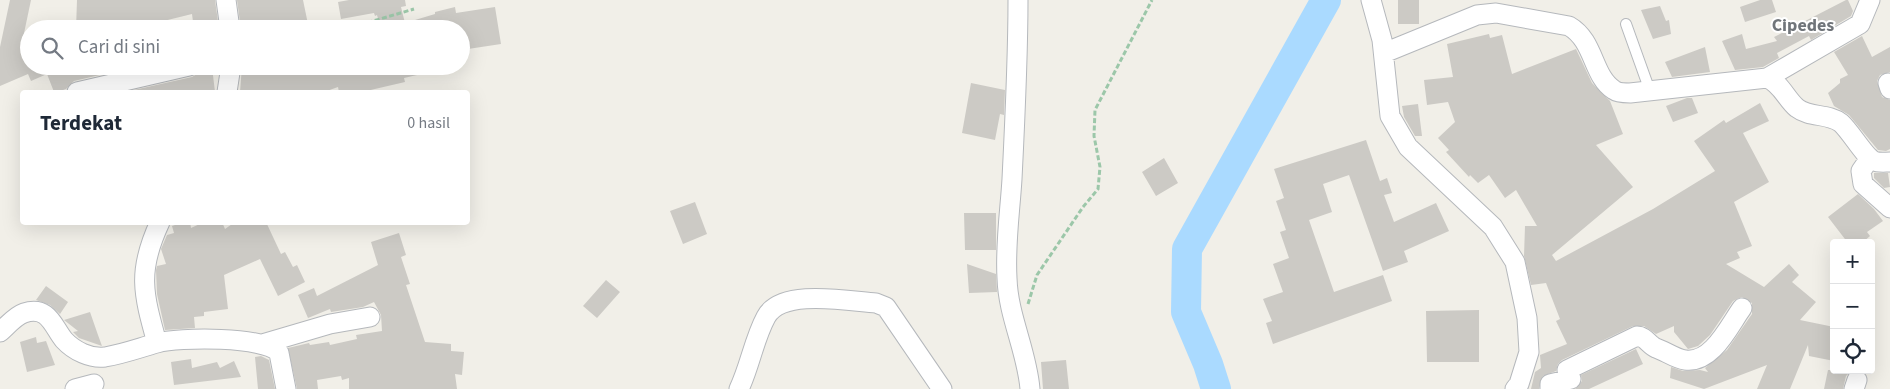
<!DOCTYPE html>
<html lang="id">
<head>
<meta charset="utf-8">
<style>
	:root { --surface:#fff; --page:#f6f6f7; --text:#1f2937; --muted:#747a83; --line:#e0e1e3 }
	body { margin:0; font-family:"Source Sans 3",sans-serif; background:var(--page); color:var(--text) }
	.controls { position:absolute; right:15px; bottom:15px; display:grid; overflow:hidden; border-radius:5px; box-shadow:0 5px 20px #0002 }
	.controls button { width:45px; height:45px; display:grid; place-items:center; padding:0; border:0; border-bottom:1px solid var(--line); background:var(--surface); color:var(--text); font:25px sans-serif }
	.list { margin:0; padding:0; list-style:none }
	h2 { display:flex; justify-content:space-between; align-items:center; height:65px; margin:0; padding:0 20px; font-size:21px }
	h2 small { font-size:16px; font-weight:400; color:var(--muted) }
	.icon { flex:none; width:28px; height:28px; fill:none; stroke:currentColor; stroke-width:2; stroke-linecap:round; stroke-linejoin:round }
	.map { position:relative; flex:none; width:1890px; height:389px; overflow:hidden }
	.search { position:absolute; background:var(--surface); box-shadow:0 5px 20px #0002; left:20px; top:20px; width:450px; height:55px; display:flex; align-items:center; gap:12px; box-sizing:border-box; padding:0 18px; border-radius:28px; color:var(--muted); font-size:19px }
	.panel { position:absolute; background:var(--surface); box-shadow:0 5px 20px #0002; left:20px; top:90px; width:450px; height:135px; border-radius:5px }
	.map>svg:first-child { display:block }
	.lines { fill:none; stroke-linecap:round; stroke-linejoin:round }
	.river { stroke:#aadaff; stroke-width:30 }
	.building { fill:#cccac5 }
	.service-casing { stroke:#b5b8bc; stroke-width:12 }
	.minor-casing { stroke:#b5b8bc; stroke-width:21 }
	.path { stroke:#9cc7a9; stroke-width:3; stroke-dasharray:5 2.5; stroke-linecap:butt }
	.service { stroke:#fff; stroke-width:10 }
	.minor { stroke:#fff; stroke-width:19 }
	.labels { text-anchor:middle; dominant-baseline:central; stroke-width:4; stroke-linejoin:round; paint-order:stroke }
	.quarter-label { font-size:18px; font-weight:bold; fill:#70757a; stroke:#fff }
</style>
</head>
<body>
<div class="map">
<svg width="1890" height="389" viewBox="0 0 1890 389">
	<rect width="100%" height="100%" fill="#f1efe8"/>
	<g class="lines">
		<!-- river -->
		<path class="river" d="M1216,389L1208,364L1186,312L1187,249L1326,0"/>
	</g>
	<!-- building -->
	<path class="building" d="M10,0H31L23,38L29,36V66H138L74,81L66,89L57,92H54L47,74L31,81L28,74L0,86V47Z
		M77,0H215L219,29H194L192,14L131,29H76Z
		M237,0H303L309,29H241Z
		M349,0H405L406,6L401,7L405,23L435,14V12L455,7L456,13L495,7L501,44L468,49V45L461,46V29H381L377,15L375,16L374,13L341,19L338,2Z
		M1398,0H1419V24H1398Z
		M1760,0H1772L1776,12L1745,22L1740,7Z
		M1846,0H1848L1853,11L1851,16L1811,40L1809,36L1777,53L1779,58L1763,67L1735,70L1722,41L1742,34L1746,49L1777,41L1774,37Z
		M1660,6L1666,21L1669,20L1671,34L1653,39L1641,10Z
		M1489,34L1490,38L1502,35L1512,74L1576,49L1592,83L1610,101L1623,134L1596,145L1633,187L1552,255L1556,261L1653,209L1715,171L1694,141L1724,120L1726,123L1760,103L1769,121L1743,133L1769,182L1734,202L1752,246L1737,252L1740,258L1726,264L1764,287L1789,264L1799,275L1792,282L1816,302L1800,320L1834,327V361L1809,356L1808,345L1790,389H1757L1767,365L1704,389L1670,378L1671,367L1683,371L1700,370L1708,372L1705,368L1727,350L1752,314V303L1742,297L1733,301L1710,335L1698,346L1688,349L1674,332V326L1656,334L1644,326H1633L1562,360L1558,364L1556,371L1543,376L1539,389H1531L1535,372L1541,368L1540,355L1567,344L1556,321L1560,319L1546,283L1531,285L1524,256L1525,226H1537L1516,190L1505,198L1489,175L1478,183L1470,175L1469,177L1446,152L1449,150L1438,138L1455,122L1448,102L1427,105L1424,80L1453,77L1447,44Z
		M1862,36L1872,57L1890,47V72L1880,75L1877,81L1882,97L1890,100V149L1886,151L1878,150L1849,115L1834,106L1828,93L1840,83V79L1848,75L1834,52Z
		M1705,47L1710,72L1672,77L1665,62Z
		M242,66H429L430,72L404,78L405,82L362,92H339L338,87L324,92H240Z
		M212,67L215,92H125L192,77L197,74L200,68Z
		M971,83L1005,90L1004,115L1000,114L995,140L962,133Z
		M1687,98H1692L1698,113L1673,122L1666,106Z
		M1418,104L1422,136H1415L1404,117L1402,106Z
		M1366,140L1380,181L1387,178L1392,193L1384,195L1394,222L1436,203L1449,231L1404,251L1408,262L1383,271L1349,175L1323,184L1332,212L1309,220L1334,292L1383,275L1392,301L1273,344L1266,323L1272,321L1263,299L1283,292L1273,264L1289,258L1280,232L1286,230L1276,201L1284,198L1274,169Z
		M1164,158L1178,183L1156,196L1142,172Z
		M1874,173H1888L1890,187L1884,188L1874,178Z
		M1858,194L1874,209L1883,221L1867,232L1870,236L1862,243H1848L1828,217Z
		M695,202L707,234L683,244L670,211Z
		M964,213H996V250H965Z
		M184,222H190L191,228L204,222H222L225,229L235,222H266L281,254L285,252L293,267L297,265L305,282L278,296L260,259L224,275L228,309L204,312V316L194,317L195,328L165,330L157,294L156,270L157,266L166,264L161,249L167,235L174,233L172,226Z
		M399,233L406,255L401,257L410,284L406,285L425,342L451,344V351L464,352L462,375L455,374L457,389H349V378L342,380L341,376L317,380L318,389H297L288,348L309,343L310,345L329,342L330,345L357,339L356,335L382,331L381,315L374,302L363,307L331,312L330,309L308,318L298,295L314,288L317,296L378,265L371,242Z
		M967,264L996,274L997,292L969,293Z
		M606,280L620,292L597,318L583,306Z
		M46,286L68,302L60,314L50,305L36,300Z
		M1479,310V362H1427L1426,311Z
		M90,312L98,335L102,346L79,338L73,332L78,331L64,320Z
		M36,337L37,343L46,341L55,365L27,372L20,342Z
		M1636,349L1643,364L1589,389H1575L1582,381L1581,375Z
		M261,356L269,360L275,389H258L255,357Z
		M191,359L192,368L217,362L220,368L234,361L241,377L174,385L171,362Z
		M1066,360L1069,389H1043L1041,362Z
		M1828,370H1852L1846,376L1843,389H1824Z"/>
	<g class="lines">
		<!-- service casing -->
		<g class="service-casing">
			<path id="service" d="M1626,24L1650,91"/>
		</g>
		<!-- minor casing -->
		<g class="minor-casing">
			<path id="minor" d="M226,0L230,29
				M1018,0C1018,60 1015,119 1012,179C1010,212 1005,244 1007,278C1008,316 1027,351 1030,389
				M1371,0L1382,40L1390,116L1408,147L1493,227L1515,262L1527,318L1529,352L1519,384L1515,389
				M1384,53L1477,15L1496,13L1569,26C1595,41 1592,76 1614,90C1618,93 1625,93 1630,93L1767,78C1781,83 1786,99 1797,108C1810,118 1828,113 1841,123C1851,132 1865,157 1874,161C1879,163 1885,162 1890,162
				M1767,78L1860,24L1870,0
				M1888,83L1890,89
				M77,92L189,66
				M227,92L231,66
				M1870,158L1861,171L1863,184L1890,208
				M0,332C7,326 15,316 24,313C49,305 53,327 64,340C74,351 91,359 105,357C123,354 139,348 157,343C178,337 266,336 279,353L286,389
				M157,343C143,293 137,271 160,222
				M262,344L330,324L370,317
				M75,389L94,384
				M739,389C750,366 754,339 766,317C781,288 848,301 876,303L886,307L942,389
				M1550,389V384L1571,379L1567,370L1637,336C1645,336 1649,345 1656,348C1665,351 1676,359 1685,360C1712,364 1729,326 1742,308
				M1854,389L1857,380"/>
		</g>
		<!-- path -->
		<path class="path" d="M346,29L414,9
			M1028,304L1037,275L1083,207L1098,189L1100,167L1094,136L1095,110L1152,0"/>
		<!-- service -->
		<use href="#service" class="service"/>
		<!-- minor -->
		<use href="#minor" class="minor"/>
	</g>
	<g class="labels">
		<!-- quarter labels -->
		<g class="quarter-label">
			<text x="1803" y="25">Cipedes</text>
		</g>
	</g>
</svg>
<div class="controls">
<button>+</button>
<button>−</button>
<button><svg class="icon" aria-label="locate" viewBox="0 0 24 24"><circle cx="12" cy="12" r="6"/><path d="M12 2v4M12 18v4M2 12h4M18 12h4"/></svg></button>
</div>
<div class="search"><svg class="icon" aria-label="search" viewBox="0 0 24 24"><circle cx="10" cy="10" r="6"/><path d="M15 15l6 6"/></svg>Cari di sini</div>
<section class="panel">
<h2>Terdekat<small>0 hasil</small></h2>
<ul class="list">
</ul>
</section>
</div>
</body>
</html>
